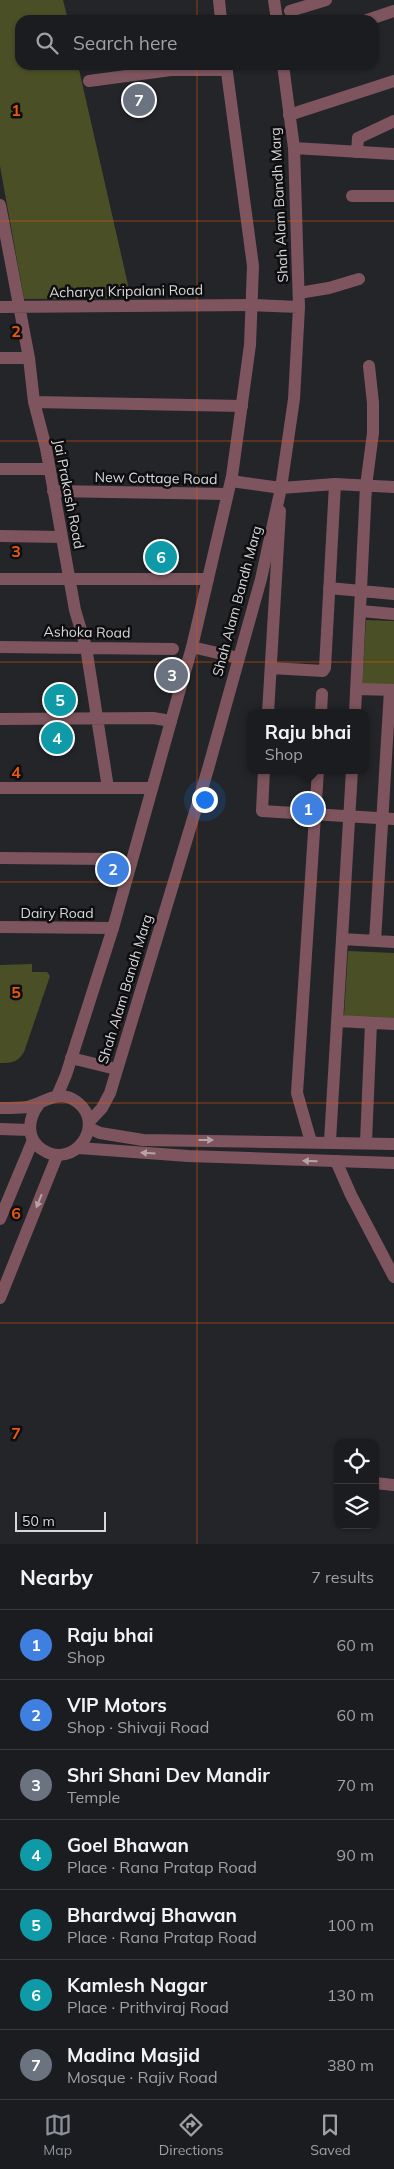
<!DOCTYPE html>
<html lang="en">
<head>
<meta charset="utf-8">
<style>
	:root { --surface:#1b1c1f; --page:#242528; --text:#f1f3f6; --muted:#a0a1a4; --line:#393a3d; --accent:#8c9099 }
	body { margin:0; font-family:Mulish,sans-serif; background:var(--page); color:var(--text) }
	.controls { position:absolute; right:15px; bottom:15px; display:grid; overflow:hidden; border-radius:10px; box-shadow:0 1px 4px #0004 }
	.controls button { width:45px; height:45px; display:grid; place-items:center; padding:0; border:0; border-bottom:1px solid var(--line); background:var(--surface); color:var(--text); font:25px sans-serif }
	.scale { position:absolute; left:15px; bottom:12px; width:91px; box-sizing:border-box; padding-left:5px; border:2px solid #d8d8db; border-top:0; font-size:14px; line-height:18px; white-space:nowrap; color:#d8d8db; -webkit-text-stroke:4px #0e0e10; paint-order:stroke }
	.you { position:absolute; left:204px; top:799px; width:18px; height:18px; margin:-12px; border:4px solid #fff; border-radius:50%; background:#1a73e8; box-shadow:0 0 0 8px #1a73e833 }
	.badge { display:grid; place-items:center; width:32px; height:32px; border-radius:50%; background:var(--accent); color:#fff; font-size:16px; font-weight:700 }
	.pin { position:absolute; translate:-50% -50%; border:2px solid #fff; box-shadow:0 1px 5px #0006 }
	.popup { position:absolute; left:247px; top:709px; width:122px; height:65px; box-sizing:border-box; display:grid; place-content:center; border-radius:10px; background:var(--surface); filter:drop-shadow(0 1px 4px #0005); font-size:16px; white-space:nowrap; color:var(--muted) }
	.popup b { font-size:19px; color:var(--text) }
	.popup::after { content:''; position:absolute; left:50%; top:100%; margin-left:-10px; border:10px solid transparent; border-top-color:var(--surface) }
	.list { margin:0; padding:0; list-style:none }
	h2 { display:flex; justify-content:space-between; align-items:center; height:65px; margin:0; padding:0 20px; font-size:21px }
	h2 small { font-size:16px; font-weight:400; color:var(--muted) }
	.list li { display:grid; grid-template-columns:32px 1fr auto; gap:15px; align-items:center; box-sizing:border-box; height:70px; padding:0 20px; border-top:1px solid var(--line) }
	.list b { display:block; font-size:19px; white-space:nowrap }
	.list p { margin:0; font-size:16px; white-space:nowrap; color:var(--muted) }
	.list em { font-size:16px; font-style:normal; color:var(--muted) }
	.icon { flex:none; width:28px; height:28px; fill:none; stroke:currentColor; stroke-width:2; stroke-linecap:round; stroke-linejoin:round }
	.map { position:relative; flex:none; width:394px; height:1544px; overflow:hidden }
	.search { position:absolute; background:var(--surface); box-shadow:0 1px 4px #0004; left:15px; right:15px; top:15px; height:55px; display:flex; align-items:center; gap:12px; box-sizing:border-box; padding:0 18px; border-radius:15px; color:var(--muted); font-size:19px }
	.sheet { height:555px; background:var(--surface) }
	nav { display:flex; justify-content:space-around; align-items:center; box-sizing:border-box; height:70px; border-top:1px solid var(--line); background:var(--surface); font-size:14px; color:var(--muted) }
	nav a { display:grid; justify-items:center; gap:2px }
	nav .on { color:var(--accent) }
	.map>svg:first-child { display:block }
	.green { fill:#4b4f26 }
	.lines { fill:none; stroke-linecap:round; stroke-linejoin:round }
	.minor { stroke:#7e555e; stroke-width:12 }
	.tertiary { stroke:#7e555e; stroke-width:12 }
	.oneway { fill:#b4a4a9 }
	.grid { fill:none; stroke:#e8590c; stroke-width:1; stroke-opacity:0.55 }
	.labels { text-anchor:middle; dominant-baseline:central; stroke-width:5; stroke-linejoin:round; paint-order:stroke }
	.street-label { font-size:14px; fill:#d8d8db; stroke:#0e0e10 }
	.grid-label { font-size:16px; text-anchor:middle; font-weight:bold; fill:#e8590c; stroke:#0e0e10; stroke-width:5; stroke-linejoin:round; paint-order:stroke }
</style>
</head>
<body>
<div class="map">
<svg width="394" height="1544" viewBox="0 0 394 1544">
	<rect width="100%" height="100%" fill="#242529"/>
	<!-- green -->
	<path class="green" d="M0,0H63L68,20H20V65H78L131,298L24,299L0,166Z
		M366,620L394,621V687L362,685Z
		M348,951L394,953V1019L344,1016Z
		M32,964V972H47L50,976L24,1052C18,1062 12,1063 0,1063V965Z"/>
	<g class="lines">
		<!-- minor -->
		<path class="minor" d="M290,11L326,0
			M367,20L394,11
			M89,81L171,70H227
			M289,115L394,81
			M357,152L358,138L394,121
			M352,196H394
			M0,205L29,358L34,402L46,448L75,610L86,647L108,788
			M299,293L329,288L359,279
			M0,307L251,305
			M0,358H29
			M34,402L242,406
			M0,469H50
			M53,491L227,494
			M0,536L62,537
			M0,579H208
			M329,588L394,594
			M361,611L394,614
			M0,647L173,649
			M271,668L323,671L325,668L335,484
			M356,689L394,690
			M268,713L280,511
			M321,713L322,694
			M355,713L366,486L373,433V403L369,366
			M0,719L153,718L171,721
			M264,770L262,811L394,819
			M0,788H152
			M0,858L111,859
			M0,927L113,928
			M342,939L394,942
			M375,941L390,690
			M338,1021L394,1024
			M330,1141L352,770
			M311,1142L297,1093L318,770
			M366,1142L371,1023
			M336,1161L351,1195L394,1277
			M375,1483L394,1485"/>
		<!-- tertiary -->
		<path class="tertiary" d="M219,0L221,20
			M274,0L277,20
			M294,148L394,154
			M251,305L299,307
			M231,481L281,488L335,484L394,487
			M192,647L239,658
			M71,1058L116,1069
			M57,1096L66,1075L113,928L171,721L192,647L232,476L250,345L253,266L226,65
			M0,1108C9,1108 18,1108 27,1107C44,1103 60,1088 77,1102C107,1124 74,1170 43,1150C25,1139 28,1118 39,1104
			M89,1122L102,1108L110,1093L208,769L261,579L281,488L294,399L299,307L294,148L283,65
			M89,1128L100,1133L143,1140L394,1144
			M0,1129L30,1130
			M79,1148L188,1156L394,1163
			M0,1219L33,1140
			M0,1298L57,1156"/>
	</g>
	<!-- one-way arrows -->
	<defs><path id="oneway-solid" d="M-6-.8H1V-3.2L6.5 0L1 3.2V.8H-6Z" transform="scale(1.25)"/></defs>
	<g class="oneway">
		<use href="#oneway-solid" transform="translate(206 1140)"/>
		<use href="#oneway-solid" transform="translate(148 1153) rotate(-176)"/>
		<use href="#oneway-solid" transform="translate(310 1161) rotate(-178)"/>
		<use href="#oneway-solid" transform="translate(39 1201) rotate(112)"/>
	</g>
	<!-- grid -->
	<path class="grid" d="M197,0V20M197,65V1544M0,221H394M0,441H394M0,662H394M0,882H394M0,1103H394M0,1323H394"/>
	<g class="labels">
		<!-- street labels -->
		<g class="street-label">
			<text transform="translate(279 205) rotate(-93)">Shah Alam Bandh Marg</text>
			<text transform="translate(126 291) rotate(-1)">Acharya Kripalani Road</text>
			<text transform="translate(156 478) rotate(1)">New Cottage Road</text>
			<text transform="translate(69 494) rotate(79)">Jai Prakash Road</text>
			<text transform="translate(237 601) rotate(-75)">Shah Alam Bandh Marg</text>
			<text transform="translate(87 632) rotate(1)">Ashoka Road</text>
			<text x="57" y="913">Dairy Road</text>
			<text transform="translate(125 989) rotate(-73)">Shah Alam Bandh Marg</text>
		</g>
	</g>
	<g class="grid-label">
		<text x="16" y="116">1</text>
		<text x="16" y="337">2</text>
		<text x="16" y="557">3</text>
		<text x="16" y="778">4</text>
		<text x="16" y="998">5</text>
		<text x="16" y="1219">6</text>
		<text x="16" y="1439">7</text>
	</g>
</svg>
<div class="controls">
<button><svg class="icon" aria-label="locate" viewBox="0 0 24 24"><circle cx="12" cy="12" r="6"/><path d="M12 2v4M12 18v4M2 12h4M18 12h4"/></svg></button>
<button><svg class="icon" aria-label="layers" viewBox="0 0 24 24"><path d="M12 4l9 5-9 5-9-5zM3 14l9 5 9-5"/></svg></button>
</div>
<div class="scale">50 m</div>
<div class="you"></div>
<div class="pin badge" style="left:308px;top:809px;background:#3f7fe0">1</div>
<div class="popup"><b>Raju bhai</b>Shop</div>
<div class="pin badge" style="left:113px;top:869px;background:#3f7fe0">2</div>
<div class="pin badge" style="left:172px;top:675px;background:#6b7280">3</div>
<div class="pin badge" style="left:57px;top:738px;background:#0f9aa8">4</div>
<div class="pin badge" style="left:60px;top:700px;background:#0f9aa8">5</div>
<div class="pin badge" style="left:161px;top:557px;background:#0f9aa8">6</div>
<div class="pin badge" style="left:139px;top:100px;background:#6b7280">7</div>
<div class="search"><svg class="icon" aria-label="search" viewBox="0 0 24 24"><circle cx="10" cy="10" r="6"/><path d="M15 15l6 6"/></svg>Search here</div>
</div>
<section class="sheet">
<h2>Nearby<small>7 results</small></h2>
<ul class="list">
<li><span class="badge" style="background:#3f7fe0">1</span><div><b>Raju bhai</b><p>Shop</p></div><em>60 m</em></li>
<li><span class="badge" style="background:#3f7fe0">2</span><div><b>VIP Motors</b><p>Shop · Shivaji Road</p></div><em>60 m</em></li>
<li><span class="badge" style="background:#6b7280">3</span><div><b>Shri Shani Dev Mandir</b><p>Temple</p></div><em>70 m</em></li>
<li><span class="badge" style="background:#0f9aa8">4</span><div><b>Goel Bhawan</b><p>Place · Rana Pratap Road</p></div><em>90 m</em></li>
<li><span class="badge" style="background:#0f9aa8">5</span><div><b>Bhardwaj Bhawan</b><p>Place · Rana Pratap Road</p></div><em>100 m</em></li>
<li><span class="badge" style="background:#0f9aa8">6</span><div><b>Kamlesh Nagar</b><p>Place · Prithviraj Road</p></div><em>130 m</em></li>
<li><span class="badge" style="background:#6b7280">7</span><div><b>Madina Masjid</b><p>Mosque · Rajiv Road</p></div><em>380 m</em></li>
</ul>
</section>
<nav>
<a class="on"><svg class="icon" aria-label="map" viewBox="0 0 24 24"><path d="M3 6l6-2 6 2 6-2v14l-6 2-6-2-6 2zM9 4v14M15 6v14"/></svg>Map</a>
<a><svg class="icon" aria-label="directions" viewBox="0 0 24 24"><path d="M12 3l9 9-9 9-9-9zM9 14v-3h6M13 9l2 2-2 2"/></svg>Directions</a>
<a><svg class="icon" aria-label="saved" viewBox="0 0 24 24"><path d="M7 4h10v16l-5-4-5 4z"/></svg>Saved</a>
</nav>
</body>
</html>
